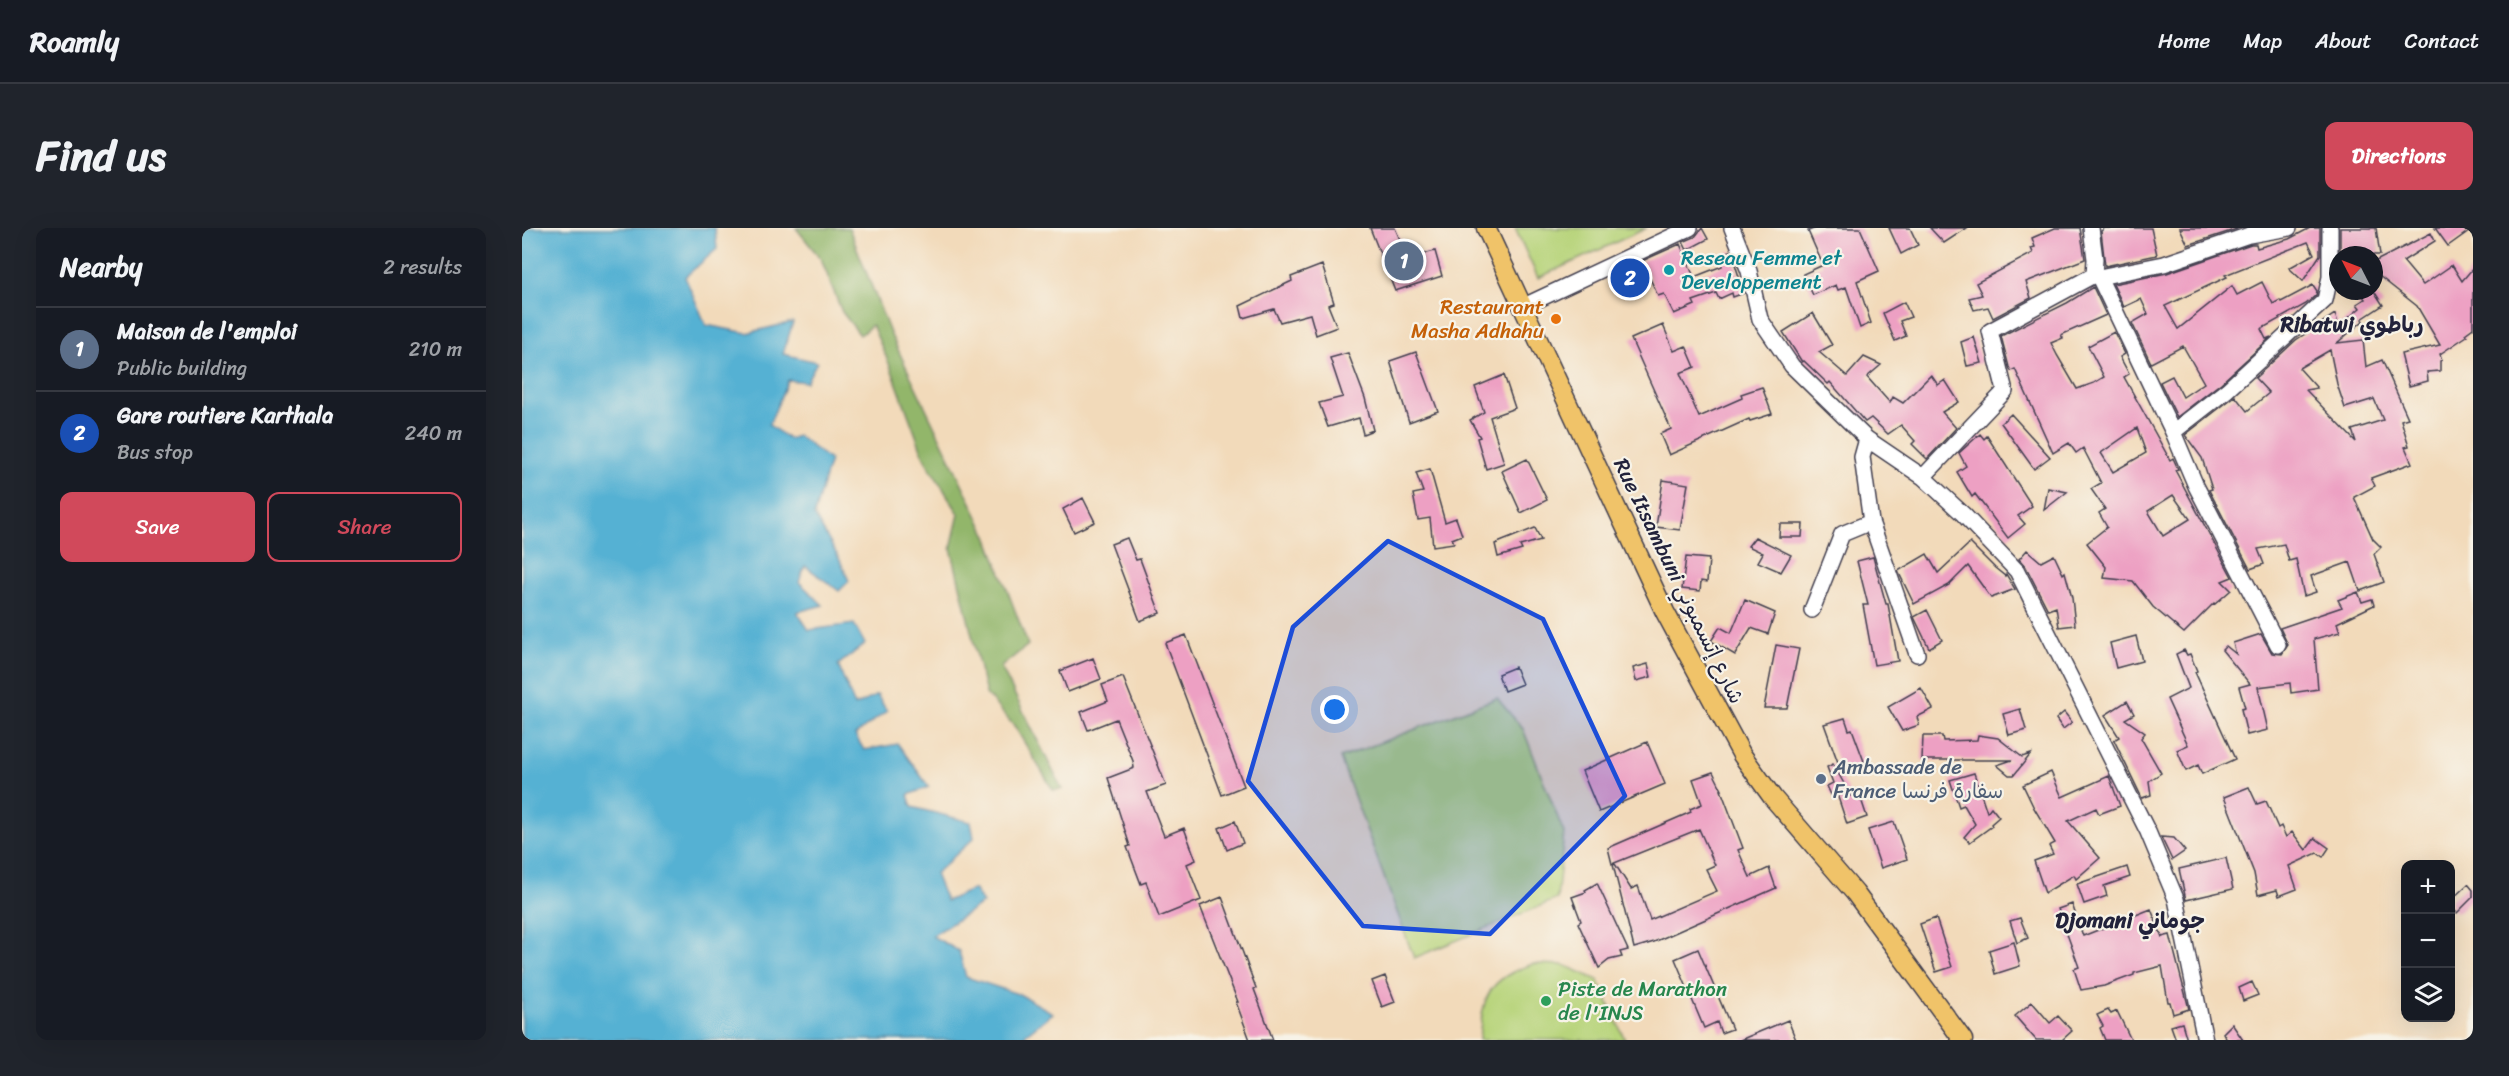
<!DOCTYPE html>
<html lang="en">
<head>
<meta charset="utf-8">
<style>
	:root { --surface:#171b24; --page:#20242c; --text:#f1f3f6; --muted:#9ea1a6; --line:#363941; --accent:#d1495b }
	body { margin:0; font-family:Sriracha,"Playpen Sans Arabic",sans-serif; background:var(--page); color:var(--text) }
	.controls { position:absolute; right:18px; bottom:18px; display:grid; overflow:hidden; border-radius:12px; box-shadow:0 6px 24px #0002 }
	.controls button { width:54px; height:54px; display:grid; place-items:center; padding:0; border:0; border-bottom:2px solid var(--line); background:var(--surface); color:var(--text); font:30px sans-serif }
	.compass { position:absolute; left:1807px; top:18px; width:54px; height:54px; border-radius:50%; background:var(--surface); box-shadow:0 6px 24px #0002; rotate:312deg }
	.you { position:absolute; left:813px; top:482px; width:21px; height:21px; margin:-15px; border:4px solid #fff; border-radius:50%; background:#1a73e8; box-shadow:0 0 0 9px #1a73e833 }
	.badge { display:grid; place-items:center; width:39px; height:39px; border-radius:50%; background:var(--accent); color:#fff; font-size:20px; font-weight:700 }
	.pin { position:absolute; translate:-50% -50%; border:3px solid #fff; box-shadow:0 2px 6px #0006 }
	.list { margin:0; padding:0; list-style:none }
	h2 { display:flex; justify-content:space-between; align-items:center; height:78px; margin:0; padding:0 24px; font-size:26px }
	h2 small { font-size:20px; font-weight:400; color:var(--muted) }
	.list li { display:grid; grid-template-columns:39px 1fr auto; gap:18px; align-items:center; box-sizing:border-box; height:84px; padding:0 24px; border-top:2px solid var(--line) }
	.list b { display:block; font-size:22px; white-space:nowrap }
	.list p { margin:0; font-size:20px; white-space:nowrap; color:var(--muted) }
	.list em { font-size:20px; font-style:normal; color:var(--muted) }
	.actions { display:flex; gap:12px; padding:18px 24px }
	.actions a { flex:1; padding:14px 0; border:2px solid var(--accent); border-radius:12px; text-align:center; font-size:21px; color:var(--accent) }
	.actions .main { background:var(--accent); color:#fff }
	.icon { flex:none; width:33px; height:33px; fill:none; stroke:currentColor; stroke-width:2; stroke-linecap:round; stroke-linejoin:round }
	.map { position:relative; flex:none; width:1951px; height:812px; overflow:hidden; border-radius:12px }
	header { display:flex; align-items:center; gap:36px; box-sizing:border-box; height:84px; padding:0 30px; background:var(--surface); border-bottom:2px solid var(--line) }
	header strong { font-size:28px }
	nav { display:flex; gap:33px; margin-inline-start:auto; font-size:21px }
	.intro { display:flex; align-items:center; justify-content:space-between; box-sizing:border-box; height:144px; padding:0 36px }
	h1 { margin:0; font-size:42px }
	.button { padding:15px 27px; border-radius:12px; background:var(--accent); color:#fff; font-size:21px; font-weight:700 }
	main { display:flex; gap:36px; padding:0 36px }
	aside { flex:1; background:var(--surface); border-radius:12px; box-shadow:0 6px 24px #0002 }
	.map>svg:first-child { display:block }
	.green { fill:#b8d47b; stroke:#6d7b5b; stroke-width:1.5 }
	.forest { fill:#92b66b; stroke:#5a6c53; stroke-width:1.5 }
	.water { fill:#55b1d3; stroke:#3c6a87; stroke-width:1.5 }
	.building { fill:#eda0c3; fill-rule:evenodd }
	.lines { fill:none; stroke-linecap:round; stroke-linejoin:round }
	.minor-casing { stroke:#413e4e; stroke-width:18 }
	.major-casing { stroke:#413e4e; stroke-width:21 }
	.minor { stroke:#fff; stroke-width:15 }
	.major { stroke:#f0c369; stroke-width:18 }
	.marked { fill:#1d4ed8; fill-opacity:0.2; stroke:#1d4ed8; stroke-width:4.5; stroke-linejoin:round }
	.culture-dot { fill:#0f9aa8; stroke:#f7f3e8; stroke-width:2 }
	.food-dot { fill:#e8710a; stroke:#f7f3e8; stroke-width:2 }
	.service-dot { fill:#5c6f8a; stroke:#f7f3e8; stroke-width:2 }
	.leisure-dot { fill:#2e9e5b; stroke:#f7f3e8; stroke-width:2 }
	.labels { text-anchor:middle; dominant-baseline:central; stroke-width:4.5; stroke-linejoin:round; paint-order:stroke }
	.culture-label { font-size:21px; fill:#0d838f; stroke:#f7f3e8; text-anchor:start }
	.food-label { font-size:21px; fill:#c56008; stroke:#f7f3e8; text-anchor:end }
	.street-label { font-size:21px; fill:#22223b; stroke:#f7f3e8 }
	.service-label { font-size:21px; fill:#4e5e75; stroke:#f7f3e8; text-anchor:start }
	.leisure-label { font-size:21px; fill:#27864d; stroke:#f7f3e8; text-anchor:start }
	.neighbourhood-label { font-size:22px; font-weight:bold; fill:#22223b; stroke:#f7f3e8 }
</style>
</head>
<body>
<header>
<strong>Roamly</strong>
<nav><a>Home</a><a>Map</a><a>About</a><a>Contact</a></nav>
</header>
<div class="intro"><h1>Find us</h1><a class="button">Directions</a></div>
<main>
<aside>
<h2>Nearby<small>2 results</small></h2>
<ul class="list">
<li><span class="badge" style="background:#5c6f8a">1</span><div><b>Maison de l'emploi</b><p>Public building</p></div><em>210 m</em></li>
<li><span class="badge" style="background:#1a4fb4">2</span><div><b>Gare routiere Karthala</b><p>Bus stop</p></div><em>240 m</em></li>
</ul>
<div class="actions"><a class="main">Save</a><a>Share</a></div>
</aside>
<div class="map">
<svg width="1951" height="812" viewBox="0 0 1951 812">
	<rect width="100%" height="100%" fill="#f7f3e8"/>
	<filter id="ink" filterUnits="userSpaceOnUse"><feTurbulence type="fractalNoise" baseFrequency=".0167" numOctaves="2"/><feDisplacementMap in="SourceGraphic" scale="12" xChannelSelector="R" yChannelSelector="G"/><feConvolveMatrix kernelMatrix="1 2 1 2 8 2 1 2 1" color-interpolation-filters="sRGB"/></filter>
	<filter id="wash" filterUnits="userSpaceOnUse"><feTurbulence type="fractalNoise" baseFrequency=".008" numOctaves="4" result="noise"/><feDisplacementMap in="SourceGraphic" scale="24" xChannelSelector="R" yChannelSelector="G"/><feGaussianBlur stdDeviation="1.35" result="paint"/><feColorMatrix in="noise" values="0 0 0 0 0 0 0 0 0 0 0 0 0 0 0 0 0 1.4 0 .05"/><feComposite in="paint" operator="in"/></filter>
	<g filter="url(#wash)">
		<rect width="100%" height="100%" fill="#f2daba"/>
		<!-- green -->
		<path class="green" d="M993,0H1125L1016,50Z
			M975,470L1001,501L1042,605L1035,671L892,730L818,530Z
			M1011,736L1042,737L1076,752L1103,812H957C961,768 965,751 1011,736Z"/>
		<!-- forest -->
		<path class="forest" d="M274,0H327L368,105L465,308L506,417L479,439L540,561L531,562L493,499L464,466L429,320L437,286L403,232L369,140L350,97L338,107L320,84L299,31Z"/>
		<!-- water -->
		<path class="water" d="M0,0H193L195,21L163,49L184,97L225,105L271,94L261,126L295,134L284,154L266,152L247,197L267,211L276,208L308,232L292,287L317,330L327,353L317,363L283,338L277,354L301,377L275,384L287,402L332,396L343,416L316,437L333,478L355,467L365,483L333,507L342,522L376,516L407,559L386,567L390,579L449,594L452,610L413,646L424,673L452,661L461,675L410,708L437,723L444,749L499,767L531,785L503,807L504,812H0Z"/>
		<g id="blocks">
			<!-- building -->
			<path class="building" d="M848,0H873L886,30L913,23L920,48L873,63Z
				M1180,0L1186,11L1165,22L1161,14L1173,9Z
				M1294,0H1338L1357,43L1335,53L1349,95L1338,100L1324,59L1316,62L1314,57L1291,67L1281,46L1301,37L1286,3Z
				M1367,0H1388L1396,17L1379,26Z
				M1408,0H1445L1422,15Z
				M1533,0H1558L1563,31L1504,54L1509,70L1471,90L1466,79L1452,82L1447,70L1460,67L1454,55L1511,25L1509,20L1513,19L1510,10Z
				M1583,0H1629L1635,27L1583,38L1579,3Z
				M1658,0H1714L1715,1L1666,17Z
				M1788,0H1798V27L1781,53L1767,40L1792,26L1786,14L1703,47L1705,49L1643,78L1656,101L1710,58L1715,67L1740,54L1751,76L1758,72L1759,74L1791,57L1795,63L1794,67L1784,76L1739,101L1744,111L1749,109L1699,155L1655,189L1638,154L1650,148L1661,169L1682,155L1661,118L1629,135L1610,95L1626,86L1619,71L1602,79L1591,56L1645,45L1729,16H1734L1735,20L1767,11Z
				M1818,0H1854L1858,27H1832L1825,22L1828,27H1818Z
				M1913,0H1951L1926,18Z
				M1909,5L1913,13L1881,33L1901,57L1930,37L1940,53L1951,40V100L1943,106L1945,108L1918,126L1920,132L1918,133V143L1905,144L1906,153L1887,158L1879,126L1918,117L1895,78L1852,44V34Z
				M1158,16L1172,49L1200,38L1196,27L1209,23L1222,65L1211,69L1210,65L1197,71L1194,65L1171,73L1173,77L1152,86L1142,66L1136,68L1120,33Z
				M800,37L812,75L806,77L815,99L794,107L788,86L758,94L752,81L721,90L718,78L770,53L769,49Z
				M1571,59L1584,87L1539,107L1541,110L1529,115L1535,127L1555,161L1572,155L1582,149L1566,118L1592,104L1603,126L1598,129L1607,146L1602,149L1648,232L1651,230L1656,241L1653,242L1710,349L1700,353L1709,362L1693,376L1692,375L1662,405L1631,379L1611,353L1582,350L1584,339L1565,315L1585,299L1577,285L1583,281L1569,261L1579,255L1561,220L1554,225L1547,215L1531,225L1493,141L1489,143L1487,139L1479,108L1545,75ZM1615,200L1624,225L1591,244L1579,225ZM1651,267L1668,291L1641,308L1626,283Z
				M1838,63H1852L1861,77L1840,91L1841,93L1815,115L1841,112L1844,139L1860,132L1886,190L1879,192L1887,218L1883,219L1890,235L1849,250L1853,258L1832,269L1851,311L1859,319L1852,326L1862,354L1838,363L1828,334L1789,348L1794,364L1782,368L1774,331L1767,333L1762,316L1736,321L1742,336L1728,341L1687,262L1690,261L1680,230L1663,207L1713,168L1725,183L1747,165L1733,150L1774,112L1813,86L1817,98L1838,80L1835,76L1843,71ZM1808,122L1815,156L1823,180L1852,171L1861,192L1830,202L1834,214L1784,162L1795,160L1777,140Z
				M1382,74L1389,89L1378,93L1384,108L1373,113L1361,85Z
				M1291,85L1310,117L1297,124L1325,148L1342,129L1359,137L1345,149L1368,175L1371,169L1381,175L1409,147L1416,157L1423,152L1437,174L1420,184L1434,200L1405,231L1390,216L1393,213L1379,197L1366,206L1349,190L1343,194L1308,154L1306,156L1282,133L1280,134L1261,104Z
				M1141,97L1152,123L1164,118L1173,139L1158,145L1177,189L1220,170L1219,166L1240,159L1250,186L1228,193L1227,191L1147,227L1138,206L1149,201L1109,111Z
				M1452,109L1460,135L1445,138L1439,114Z
				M894,124L916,183L887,194L868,133Z
				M826,125L843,170L851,202L841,206L837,190L806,199L797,175L821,169L808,130Z
				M982,147L993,180L968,189L982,235L964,241L955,210L958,209L948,192L962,184L953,159Z
				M1489,186L1528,229L1512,241L1479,195Z
				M1458,206L1462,211L1465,208L1510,278L1496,288L1503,296L1486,310L1453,266L1450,269L1435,244L1444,238L1437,225Z
				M1005,231L1025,272L999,285L980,243Z
				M908,241L923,294L934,290L940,307L930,311L932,315L911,318L908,290L896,292L891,266L901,264L894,245Z
				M1141,252L1166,256L1158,302L1134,299Z
				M1526,260L1545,264L1522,282Z
				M561,270L573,294L552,304L541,281Z
				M1258,296H1281L1280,309H1257Z
				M1013,300L1019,312L998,318L1000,322L976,329L973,316Z
				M1233,309L1269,327L1259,344L1236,334L1241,325L1226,318Z
				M605,310L614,332L618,331L638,385L618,393L589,316Z
				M1448,315L1473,340L1483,348L1484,346L1493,361L1469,370L1446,338L1427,357L1392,376L1376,343L1405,326L1416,345Z
				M1505,322L1519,334L1532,327L1541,346L1543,344L1550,370L1553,397L1537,399L1534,379L1526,382L1504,339L1497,331Z
				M1164,329L1187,331L1185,354L1179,353L1178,363L1160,361Z
				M1351,329L1364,376H1366L1376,433L1352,437L1341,377H1346L1335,333Z
				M1836,364L1840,374L1850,371L1852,377L1815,395L1818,404L1792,411L1796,461L1769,465L1768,455L1736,459L1746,502L1725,507L1719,481L1723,480L1717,459L1728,456L1700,422L1704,418L1714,426L1711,415L1739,406L1750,425L1760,426L1766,417L1758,400L1820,379L1816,372Z
				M1223,372L1253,385L1246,406L1229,400L1213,427L1189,413L1198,399L1209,405Z
				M1405,382L1420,412L1407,420L1392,389Z
				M664,407L722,558L700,567L643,415Z
				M1614,408L1620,433L1594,440L1588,415Z
				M1254,417L1277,421L1265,480H1242Z
				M1662,422L1665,427L1668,426L1675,443L1673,444L1713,531L1680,546L1676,537L1664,543L1655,522L1666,517L1645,471L1667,460L1654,426Z
				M571,430L579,451L546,464L538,443Z
				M1126,436L1129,449L1114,453L1111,440Z
				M993,439L1000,456L982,463L976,446Z
				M601,449L644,557L625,564L642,608L662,600L674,632L665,636L679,672L637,689L624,654L619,656L605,619L608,618L586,550L612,540L611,533L594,491L566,502L559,484L586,473L580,457Z
				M1399,460L1411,481L1395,489L1397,497L1380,503L1366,479Z
				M1605,473L1612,486L1603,491L1623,505L1619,510L1639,545L1627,553L1629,567L1620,570L1592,512L1597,509L1583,487Z
				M1498,481L1504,502L1487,507L1481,486Z
				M1542,484L1550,494L1541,501L1534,491Z
				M1323,490L1327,502L1330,501L1343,536L1321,548L1302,496Z
				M1456,507L1476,510L1500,529L1509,526L1492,547H1487L1475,537L1490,532H1400L1401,508H1420L1421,513L1455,512Z
				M1125,514L1143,556L1077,584L1060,543Z
				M1311,536L1329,568L1337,565L1345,589L1325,596L1315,566L1310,569L1305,558L1311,555L1305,539Z
				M1191,544L1200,562H1199L1221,620L1216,622L1228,649L1247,640L1254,660L1132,714L1112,720L1091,637L1093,636L1109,661L1116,658L1128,692L1195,663L1184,641L1193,637L1177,601L1090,636L1086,620L1169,584L1168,581L1180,576L1171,551Z
				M1529,544L1540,569L1587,548L1598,578L1577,586L1574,580L1546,593L1578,630L1554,651L1552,647L1523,665L1512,633L1531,626L1527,618L1533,615L1512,580L1501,557Z
				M1452,545L1465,584L1469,579L1477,589L1469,596L1470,598L1448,614L1442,609L1453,596L1442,577L1437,579L1428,552Z
				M1727,559L1735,576L1744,573L1756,600L1759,598L1764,609L1770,604L1784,622L1793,610L1807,620L1801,629L1795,625L1767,638L1775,661L1757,668L1755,662L1736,667L1732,645L1702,569Z
				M713,593L721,615L705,622L697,600Z
				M1372,594L1385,631L1359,640L1346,602Z
				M1639,609L1652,610L1663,623L1650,632Z
				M1704,630L1711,661L1664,672L1657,641Z
				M1605,639L1608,649L1582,658L1585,668L1562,676L1555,656Z
				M1075,655L1106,722L1098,724L1100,729L1087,732L1077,740L1056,695L1059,693L1050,669L1064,664L1063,662Z
				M1946,656L1951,662V669L1935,685L1929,679V672Z
				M700,669L734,760L732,761L751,812H728L714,774H716L678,678Z
				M1550,676L1561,708L1629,681L1640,709L1648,707L1667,781L1651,786L1648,774H1646L1640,738L1612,745V747L1582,758L1559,762L1552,741L1557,739L1536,681Z
				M1414,690L1430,739L1414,744L1398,696Z
				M1498,690L1506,710L1495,715L1488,693Z
				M1492,714L1498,738L1473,746L1467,722Z
				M1176,721L1210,801L1199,805L1195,794L1182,800L1153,731Z
				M863,748L873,774L860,779L850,753Z
				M1730,754L1736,767L1721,773L1717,760Z
				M1510,774L1528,795L1536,788L1550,803L1540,812H1514L1493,788Z
				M1586,782L1589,786L1595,783L1609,812H1583L1578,800L1581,798L1575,787Z
				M1266,792L1274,812H1218Z
				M1660,795L1665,812H1654L1649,798Z
				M1710,796L1721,812H1705L1701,805Z"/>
		</g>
	</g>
	<g filter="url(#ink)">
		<use href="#blocks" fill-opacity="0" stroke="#413e4e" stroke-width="1.5"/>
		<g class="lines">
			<!-- minor casing -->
			<g class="minor-casing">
				<path id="minor" d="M1210,0L1227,43L1238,91L1270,138L1345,211L1401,249L1441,286L1495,343L1626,604L1654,671L1683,812
					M1569,0L1573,31L1572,47L1577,49L1651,204L1674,258L1756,417
					M1577,49L1642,36L1727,7L1767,0
					M1000,79L1168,0
					M1651,204L1705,162L1803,72L1808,49V0
					M1345,211L1340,229L1349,294L1395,426
					M1401,249L1483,163L1468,103L1572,47
					M1290,382L1320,306L1349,294"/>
			</g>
			<!-- major casing -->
			<g class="major-casing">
				<path id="major" d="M964,0L1143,384L1220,527L1251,570L1333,665L1441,812"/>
			</g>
			<!-- minor -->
			<use href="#minor" class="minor"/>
			<!-- major -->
			<use href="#major" class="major"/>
		</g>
	</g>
	<!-- marked area -->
	<path class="marked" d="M866,313L1021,391L1103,568L968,706L841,698L726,553L771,399Z"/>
	<!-- markers -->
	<circle class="culture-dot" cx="1147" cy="42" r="6"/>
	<circle class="food-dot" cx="1034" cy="91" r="6"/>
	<circle class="service-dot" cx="1299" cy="551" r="6"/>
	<circle class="leisure-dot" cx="1024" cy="773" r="6"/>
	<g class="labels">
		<!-- culture labels -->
		<g class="culture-label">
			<text x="1159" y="30">Reseau Femme et<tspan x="1159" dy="24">Developpement</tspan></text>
		</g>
		<!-- food labels -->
		<g class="food-label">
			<text x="1022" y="79">Restaurant<tspan x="1022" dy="24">Masha Adhahu</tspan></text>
		</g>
		<!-- street labels -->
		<g class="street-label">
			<text transform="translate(1157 353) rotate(64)">Rue Itsambuni شارع إتسمبوني</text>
		</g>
		<!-- service labels -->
		<g class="service-label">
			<text x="1311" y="539">Ambassade de<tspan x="1311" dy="24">France سفارة فرنسا</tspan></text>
		</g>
		<!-- leisure labels -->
		<g class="leisure-label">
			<text x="1036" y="761">Piste de Marathon<tspan x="1036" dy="24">de l'INJS</tspan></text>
		</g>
		<!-- neighbourhood labels -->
		<g class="neighbourhood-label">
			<text x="1830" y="96">Ribatwi رباطوي</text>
			<text x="1608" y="692">Djomani جوماني</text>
		</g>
	</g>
</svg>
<div class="controls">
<button>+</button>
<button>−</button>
<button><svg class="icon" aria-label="layers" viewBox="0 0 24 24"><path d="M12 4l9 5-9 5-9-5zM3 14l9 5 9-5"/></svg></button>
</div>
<svg class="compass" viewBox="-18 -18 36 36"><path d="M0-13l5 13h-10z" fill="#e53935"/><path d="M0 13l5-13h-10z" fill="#9ea1a6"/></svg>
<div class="you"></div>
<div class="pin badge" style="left:882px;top:33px;background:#5c6f8a">1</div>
<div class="pin badge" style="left:1108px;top:50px;background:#1a4fb4">2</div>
</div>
</main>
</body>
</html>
